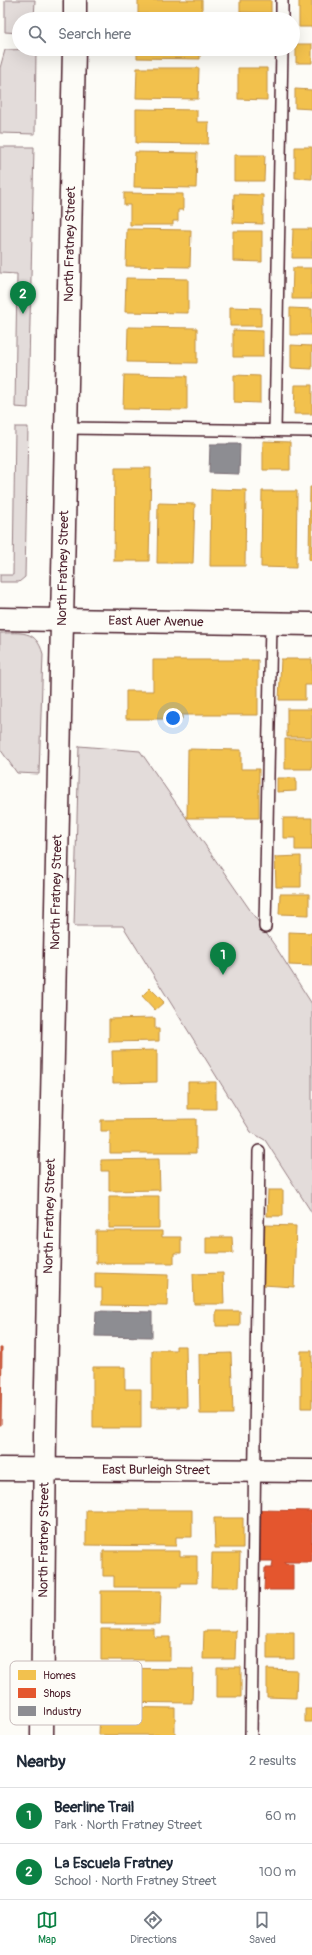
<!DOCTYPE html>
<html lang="en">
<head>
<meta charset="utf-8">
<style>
	:root { --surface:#fff; --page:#f6f6f7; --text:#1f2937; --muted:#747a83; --line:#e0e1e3; --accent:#0b8043 }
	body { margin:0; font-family:Pangolin,sans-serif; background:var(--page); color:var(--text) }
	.you { position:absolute; left:173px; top:718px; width:14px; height:14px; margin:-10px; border:3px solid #fff; border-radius:50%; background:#1a73e8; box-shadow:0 0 0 6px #1a73e833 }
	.badge { display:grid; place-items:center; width:26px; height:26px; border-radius:50%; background:var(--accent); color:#fff; font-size:13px; font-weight:700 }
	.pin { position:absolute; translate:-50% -33px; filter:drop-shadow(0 1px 2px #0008) }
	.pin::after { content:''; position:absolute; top:21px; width:14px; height:12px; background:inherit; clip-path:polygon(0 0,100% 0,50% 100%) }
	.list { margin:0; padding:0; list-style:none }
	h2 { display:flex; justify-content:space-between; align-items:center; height:52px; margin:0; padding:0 16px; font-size:17px }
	h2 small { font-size:13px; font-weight:400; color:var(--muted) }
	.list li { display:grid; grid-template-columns:26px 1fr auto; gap:12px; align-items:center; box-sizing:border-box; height:56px; padding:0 16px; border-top:1px solid var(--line) }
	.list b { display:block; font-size:15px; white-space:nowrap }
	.list p { margin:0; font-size:13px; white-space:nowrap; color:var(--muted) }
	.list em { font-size:13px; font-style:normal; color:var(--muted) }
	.icon { flex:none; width:22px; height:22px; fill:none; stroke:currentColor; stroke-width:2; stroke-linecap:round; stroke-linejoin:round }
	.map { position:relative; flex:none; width:312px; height:1735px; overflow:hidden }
	.search { position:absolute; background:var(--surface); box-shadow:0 4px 16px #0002; left:12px; right:12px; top:12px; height:44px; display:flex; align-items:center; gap:10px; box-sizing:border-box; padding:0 14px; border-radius:22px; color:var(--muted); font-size:15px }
	.sheet { height:164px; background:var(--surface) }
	nav { display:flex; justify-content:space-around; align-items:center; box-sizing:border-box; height:56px; border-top:1px solid var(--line); background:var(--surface); font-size:11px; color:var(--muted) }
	nav a { display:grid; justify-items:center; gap:2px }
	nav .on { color:var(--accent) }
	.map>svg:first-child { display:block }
	.green { fill:#e3dcda; stroke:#967e82 }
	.homes { fill:#f2c14e; stroke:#c09044 }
	.shops { fill:#e4572e; stroke:#b6462d }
	.industry { fill:#8d8d92; stroke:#796c73 }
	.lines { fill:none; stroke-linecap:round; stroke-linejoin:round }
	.lane-casing { stroke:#4a1f2b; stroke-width:14 }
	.street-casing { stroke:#4a1f2b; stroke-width:25 }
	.secondary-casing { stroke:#4a1f2b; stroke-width:25 }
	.lane { stroke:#fdfcf7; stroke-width:11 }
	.street { stroke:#fdfcf7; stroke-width:22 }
	.secondary { stroke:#fdfcf7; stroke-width:22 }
	.labels { text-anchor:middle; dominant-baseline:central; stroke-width:4; stroke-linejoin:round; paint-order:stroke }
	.street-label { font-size:13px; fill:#4a1f2b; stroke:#fdfcf7 }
	.key { fill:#fdfcf7; stroke:#c7baba; stroke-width:1 }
	.key-label { font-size:11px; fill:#4a1f2b }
</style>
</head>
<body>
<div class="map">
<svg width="312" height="1735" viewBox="0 0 312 1735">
	<rect width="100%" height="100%" fill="#fdfcf7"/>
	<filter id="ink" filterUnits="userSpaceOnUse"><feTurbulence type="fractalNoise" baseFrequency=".025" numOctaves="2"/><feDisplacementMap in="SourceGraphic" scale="8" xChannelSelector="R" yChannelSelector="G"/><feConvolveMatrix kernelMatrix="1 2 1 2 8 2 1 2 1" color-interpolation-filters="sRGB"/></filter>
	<g filter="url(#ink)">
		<!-- green -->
		<path class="green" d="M5,0H35L34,19H19V33L5,32Z
			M36,49L35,134L0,133V68L5,50Z
			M0,147H34L28,408L15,407L17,274L0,273Z
			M15,427H28L25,577L19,582H0V575H13Z
			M0,633C21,633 36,629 43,654L39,774L17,773L0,749Z
			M79,746L140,751L275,946L312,1004V1213L265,1140L251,1132L123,926H74Z"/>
		<!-- homes -->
		<path class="homes" d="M138,0H202V15L138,14Z
			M240,0H271V13L240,12Z
			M299,0H312V27H299Z
			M296,44H312V63H296Z
			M137,49H200V59L137,58Z
			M239,49H268V54L239,53Z
			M137,68H199L198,99L136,98Z
			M238,68H267V100L238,99Z
			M295,89L312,90V109L295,108Z
			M136,109L197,110V122H209L208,144L136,143Z
			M295,147H312V179L295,178Z
			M135,152L197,153L196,188L134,187Z
			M234,155H265L264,181H234Z
			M124,193L183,194V210H178V221H173V225H130V205H124Z
			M234,194L263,195V224L233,223Z
			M127,229L191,230L190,267L126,266Z
			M293,229H312V258H292Z
			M233,231H262V262L233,261Z
			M293,268H312V299H292Z
			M126,278L188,279V313L125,312Z
			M230,307L261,308V326H230Z
			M290,308L312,309V335H290Z
			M128,327L197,328V363L127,362Z
			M233,330L263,331V357H233Z
			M291,345L312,346V369L291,368Z
			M124,375L187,376V410L123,409Z
			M234,375L260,376V403L234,402Z
			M295,385H312V414H294Z
			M263,441L290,442V470H263Z
			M115,468H151L149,561H114Z
			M310,487H312V560H309Z
			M211,489L246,490L245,566H210Z
			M262,491H297L296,568L261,567Z
			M158,503L195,504L193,563H157Z
			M281,659H312V685H305V700H279Z
			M153,660H258V715H182V719H126V691H153Z
			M287,709H312V737H287Z
			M285,739H312V769H285Z
			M188,749L241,750V769H259V818H187Z
			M277,778H296V791L277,792Z
			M283,818H312V850H295V838H283Z
			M301,856V887H276L275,857Z
			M280,894H309V915L279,914Z
			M289,932L312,933V966L289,965Z
			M150,988L164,1002L155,1010L142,996Z
			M155,1018V1029H159V1041L109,1042V1019Z
			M157,1050V1082L113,1083L112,1051Z
			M188,1082H216V1109H188Z
			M196,1119V1153H110V1131H101V1120Z
			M159,1159L160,1190L109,1191V1171H101V1160Z
			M268,1190H283V1216H267Z
			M109,1196H159V1228H109Z
			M265,1225L296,1226L294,1287L263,1285Z
			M96,1231H162V1237H181V1253H174V1263H96Z
			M206,1237H232L233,1253H206Z
			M95,1273L168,1275L167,1306L102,1305V1288H95Z
			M223,1273L224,1304H194L193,1274Z
			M216,1311H240V1326H216Z
			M176,1346H186L187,1407H152V1350H176Z
			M301,1351H312V1408H301Z
			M231,1353L233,1414H200L199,1354Z
			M93,1367H125V1389H141V1428H93Z
			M86,1510H192V1537H176V1546L86,1545Z
			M214,1518H243V1548H215Z
			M103,1551H180V1556H197V1583H181V1587H114V1576H103Z
			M212,1553H240L239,1587H211Z
			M101,1591H161L160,1624H101Z
			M101,1629H154V1637H170V1660H101Z
			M204,1631H236L235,1659H203Z
			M267,1632H294V1659H267Z
			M217,1667H241V1697H217Z
			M102,1668L193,1669L192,1703L102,1702Z
			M267,1669L297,1670L296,1698L267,1697Z
			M100,1707L175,1708V1735H99Z
			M305,1709H312V1722H305Z"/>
		<!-- shops -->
		<path class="shops" d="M0,1348H2L1,1425H0Z
			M261,1510L312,1511V1562H285V1564H293V1590H264L265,1568H272L273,1561H260Z"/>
		<!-- industry -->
		<path class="industry" d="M210,444H240L239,474L209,473Z
			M96,1311L152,1312V1337L95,1336Z"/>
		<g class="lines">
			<!-- lane casing -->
			<g class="lane-casing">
				<path id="lane" d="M282,19V0
					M66,428L312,431
					M275,431L282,49
					M265,927L271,623
					M251,1735L259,1151"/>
			</g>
			<!-- street casing -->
			<g class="street-casing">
				<g id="street">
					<path d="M75,19V0"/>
					<path id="s1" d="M0,619L312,624"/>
					<path id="s2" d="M42,1735L45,1434L74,49"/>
				</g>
			</g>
			<!-- secondary casing -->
			<g class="secondary-casing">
				<g id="secondary">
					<path id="s3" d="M0,1469L312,1471"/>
				</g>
			</g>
			<!-- lane -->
			<use href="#lane" class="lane"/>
			<!-- street -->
			<use href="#street" class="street"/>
			<!-- secondary -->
			<use href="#secondary" class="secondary"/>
		</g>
	</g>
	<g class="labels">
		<!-- street labels -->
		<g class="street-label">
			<text stroke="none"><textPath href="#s2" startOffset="1491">North Fratney Street</textPath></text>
			<text stroke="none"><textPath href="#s2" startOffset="1167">North Fratney Street</textPath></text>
			<text stroke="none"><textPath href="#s1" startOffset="156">East Auer Avenue</textPath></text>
			<text stroke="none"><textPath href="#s2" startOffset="843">North Fratney Street</textPath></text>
			<text stroke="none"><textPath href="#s2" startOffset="519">North Fratney Street</textPath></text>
			<text stroke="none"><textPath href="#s3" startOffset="156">East Burleigh Street</textPath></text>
			<text stroke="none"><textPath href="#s2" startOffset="195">North Fratney Street</textPath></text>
		</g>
	</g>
	<!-- legend -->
	<rect x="10" y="1661" width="132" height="64" rx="6" class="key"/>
	<rect x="18" y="1670" width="18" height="10" fill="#f2c14e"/>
	<rect x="18" y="1688" width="18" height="10" fill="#e4572e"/>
	<rect x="18" y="1706" width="18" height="10" fill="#8d8d92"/>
	<g class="key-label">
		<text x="43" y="1679">Homes</text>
		<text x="43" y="1697">Shops</text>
		<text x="43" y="1715">Industry</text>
	</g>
</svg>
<div class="you"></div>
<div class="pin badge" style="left:223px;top:975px">1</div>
<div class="pin badge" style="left:23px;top:314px">2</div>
<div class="search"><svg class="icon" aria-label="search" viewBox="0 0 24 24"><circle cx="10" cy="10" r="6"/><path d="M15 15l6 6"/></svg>Search here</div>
</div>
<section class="sheet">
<h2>Nearby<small>2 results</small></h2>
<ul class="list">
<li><span class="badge">1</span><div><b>Beerline Trail</b><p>Park · North Fratney Street</p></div><em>60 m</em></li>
<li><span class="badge">2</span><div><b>La Escuela Fratney</b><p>School · North Fratney Street</p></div><em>100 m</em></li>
</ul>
</section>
<nav>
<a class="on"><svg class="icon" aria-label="map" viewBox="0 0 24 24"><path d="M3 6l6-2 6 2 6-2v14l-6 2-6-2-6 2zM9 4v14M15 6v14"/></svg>Map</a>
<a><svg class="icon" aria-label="directions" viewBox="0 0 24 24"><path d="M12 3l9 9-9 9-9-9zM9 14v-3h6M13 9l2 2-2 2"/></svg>Directions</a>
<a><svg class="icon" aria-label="saved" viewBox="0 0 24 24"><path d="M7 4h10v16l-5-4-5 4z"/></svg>Saved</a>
</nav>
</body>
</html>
